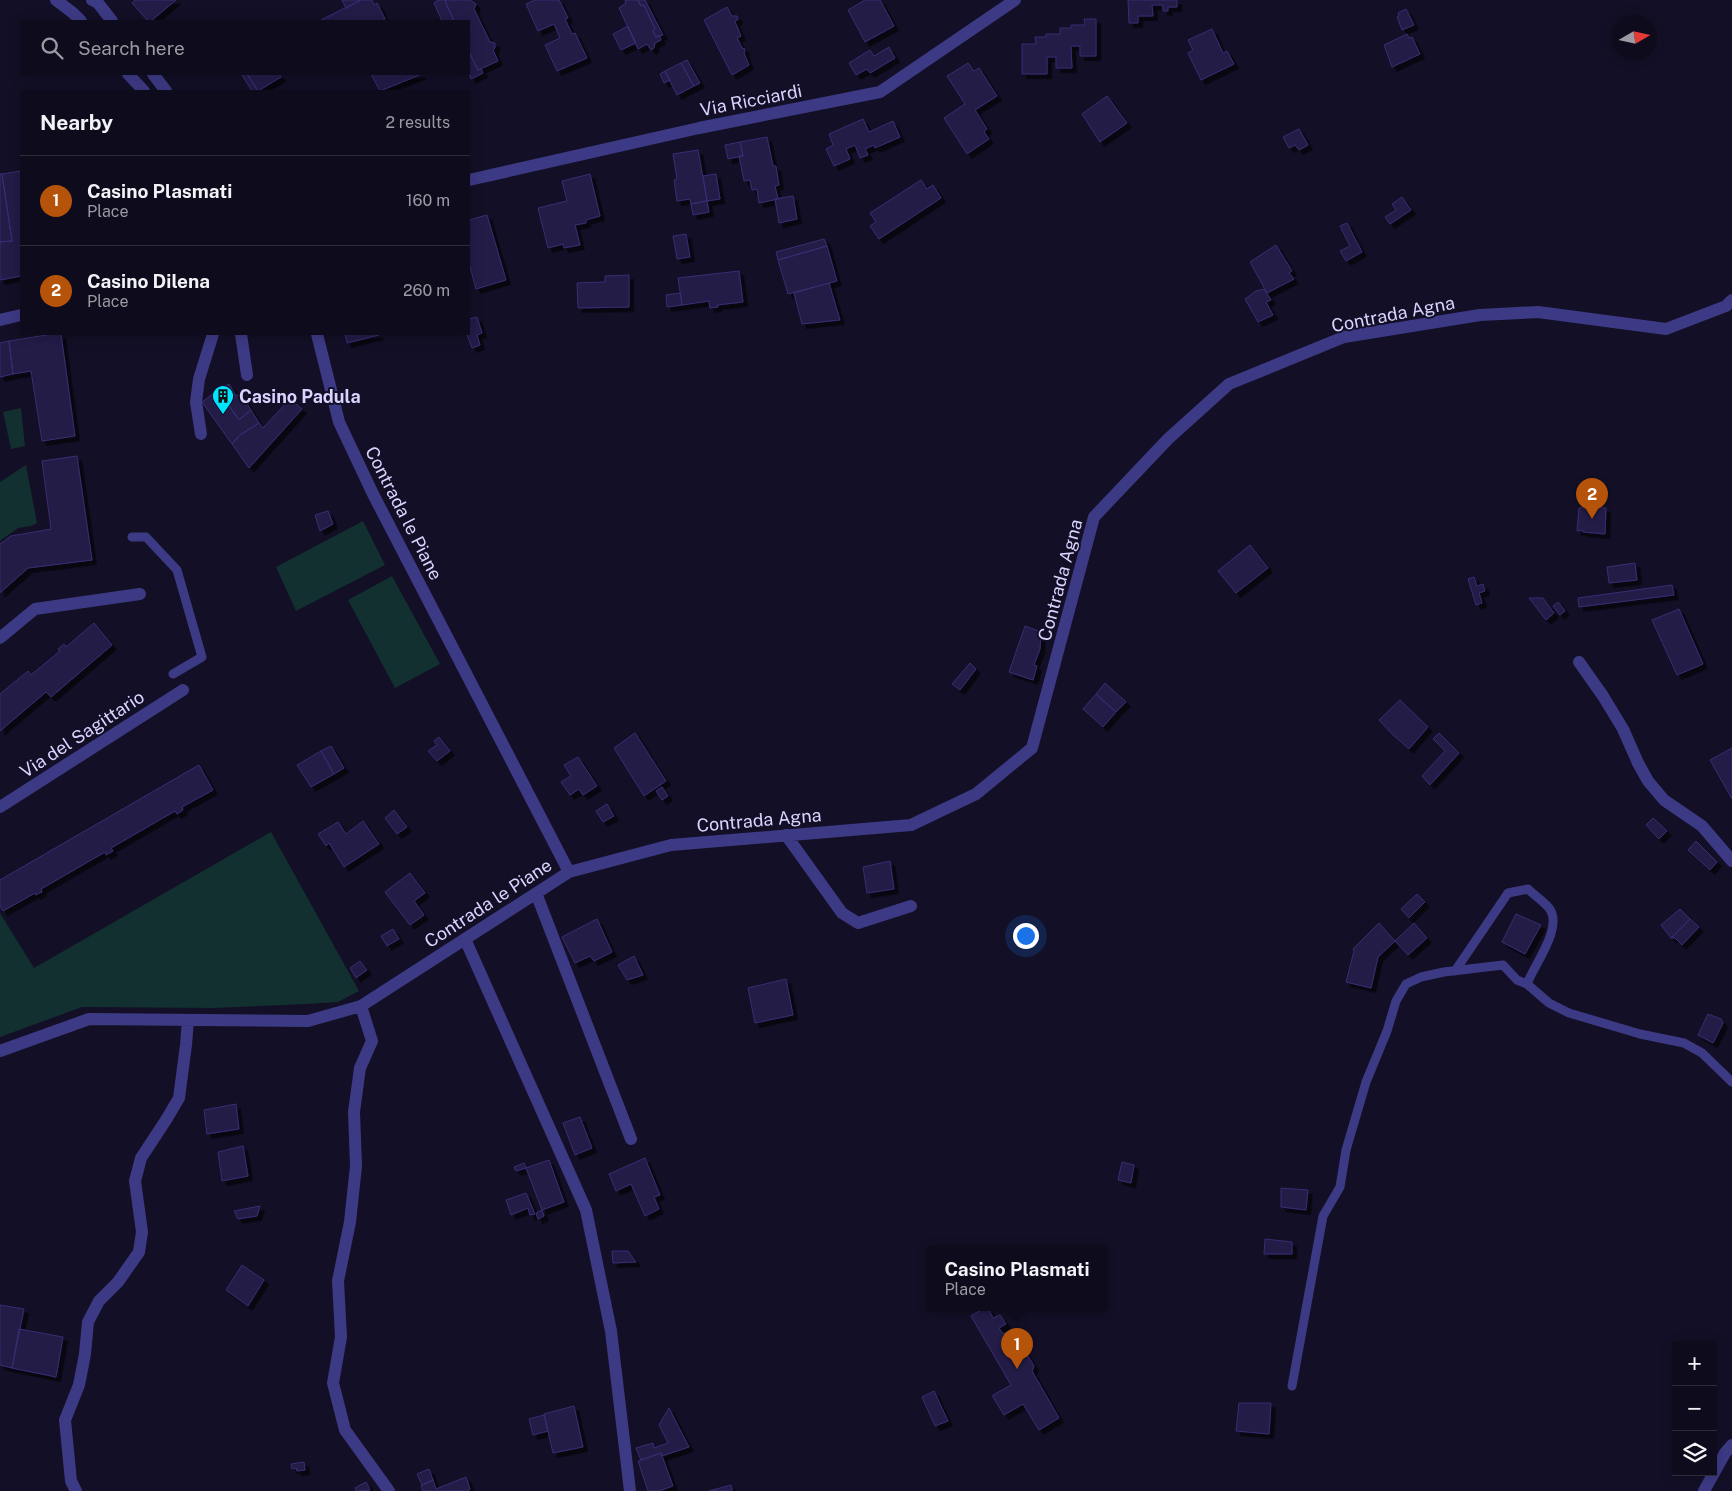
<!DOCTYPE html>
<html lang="en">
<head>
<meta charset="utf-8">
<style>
	:root { --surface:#0e0b1c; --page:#1c1929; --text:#f1f3f6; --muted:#9b9ba3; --line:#2e2b3b; --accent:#b45309 }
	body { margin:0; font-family:"Public Sans",sans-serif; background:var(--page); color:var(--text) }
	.controls { position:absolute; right:15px; bottom:15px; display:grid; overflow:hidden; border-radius:0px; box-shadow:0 2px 12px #0003 }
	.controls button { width:45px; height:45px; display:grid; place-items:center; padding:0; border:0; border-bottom:1px solid var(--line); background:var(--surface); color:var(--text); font:25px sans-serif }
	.compass { position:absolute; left:1612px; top:15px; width:45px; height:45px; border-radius:50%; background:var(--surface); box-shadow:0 2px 12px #0003; rotate:81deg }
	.you { position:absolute; left:1025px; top:935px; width:18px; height:18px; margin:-12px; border:4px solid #fff; border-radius:50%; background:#1a73e8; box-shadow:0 0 0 8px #1a73e833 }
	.badge { display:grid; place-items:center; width:32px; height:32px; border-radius:50%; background:var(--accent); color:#fff; font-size:16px; font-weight:700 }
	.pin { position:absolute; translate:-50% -41px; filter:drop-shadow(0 1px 2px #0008) }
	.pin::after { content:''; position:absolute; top:26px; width:18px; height:15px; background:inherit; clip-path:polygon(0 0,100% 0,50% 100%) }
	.popup { position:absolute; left:927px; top:1246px; width:180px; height:65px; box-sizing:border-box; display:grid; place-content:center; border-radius:0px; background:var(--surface); filter:drop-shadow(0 1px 4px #0005); font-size:16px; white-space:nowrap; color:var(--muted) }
	.popup b { font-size:19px; color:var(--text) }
	.popup::after { content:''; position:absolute; left:50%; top:100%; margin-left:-10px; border:10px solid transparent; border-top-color:var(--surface) }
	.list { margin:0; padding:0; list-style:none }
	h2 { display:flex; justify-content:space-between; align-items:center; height:65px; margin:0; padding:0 20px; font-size:21px }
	h2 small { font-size:16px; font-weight:400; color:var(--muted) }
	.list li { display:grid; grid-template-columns:32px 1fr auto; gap:15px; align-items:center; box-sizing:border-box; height:90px; padding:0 20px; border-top:1px solid var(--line) }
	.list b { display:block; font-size:19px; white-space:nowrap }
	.list p { margin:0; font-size:16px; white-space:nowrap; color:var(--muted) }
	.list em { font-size:16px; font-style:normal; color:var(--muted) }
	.icon { flex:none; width:28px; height:28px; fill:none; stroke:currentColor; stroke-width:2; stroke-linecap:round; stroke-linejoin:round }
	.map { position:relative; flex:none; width:1732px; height:1491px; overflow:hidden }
	.search { position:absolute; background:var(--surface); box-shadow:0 2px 12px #0003; left:20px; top:20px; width:450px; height:55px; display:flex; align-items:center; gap:12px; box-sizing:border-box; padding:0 18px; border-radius:0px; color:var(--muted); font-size:19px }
	.panel { position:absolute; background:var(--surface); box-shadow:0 2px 12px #0003; left:20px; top:90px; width:450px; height:245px; border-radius:0px }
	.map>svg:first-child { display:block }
	.green { fill:#12302f }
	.building { fill:#241b47; stroke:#3b2d73; filter:url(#shadow) }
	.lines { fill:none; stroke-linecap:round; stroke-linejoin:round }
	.service { stroke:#3d3a85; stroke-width:9 }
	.pedestrian { stroke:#3d3a85; stroke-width:12 }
	.minor { stroke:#3d3a85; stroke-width:12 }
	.labels { text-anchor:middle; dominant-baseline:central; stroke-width:4; stroke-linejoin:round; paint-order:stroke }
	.street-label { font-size:18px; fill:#d9d4ff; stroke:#130f26 }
	.poi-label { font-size:18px; font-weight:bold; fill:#d9d4ff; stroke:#130f26; text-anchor:start }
</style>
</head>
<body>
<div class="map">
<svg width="1732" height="1491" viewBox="0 0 1732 1491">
	<defs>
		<filter id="shadow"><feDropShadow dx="4.5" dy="4.5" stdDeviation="0" flood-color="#0009"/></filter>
	</defs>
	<rect width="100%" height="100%" fill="#130f26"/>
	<!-- green -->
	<path class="green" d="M21,408L25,446L11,449L3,412Z
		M26,465L37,523L31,526L18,528L0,541V482Z
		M363,521L385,565L296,611L276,567Z
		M392,576L440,664L395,688L348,600Z
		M271,832L359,991L338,1002L306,1004L214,1008L82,1007L0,1037V913L34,968Z"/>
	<!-- building -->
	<path class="building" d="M135,0H176L151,21H148L132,3Z
		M342,0H361L346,8Z
		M361,0H372L374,5L377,3L385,19L381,21H321V20Z
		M438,0H447L445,1L454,21H442L434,3Z
		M447,0H470L476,4L474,9L490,42L495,43V48L493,50L498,61L478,70L469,52V21H454L445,1Z
		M535,0H559L568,18L565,19L572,34L575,33L587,58L557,71L545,45L560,38L554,24L538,31L526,4Z
		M638,0H645L663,35L656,37L653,31L655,29L644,5L641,6Z
		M638,0L641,6L644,5L655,29L653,31L656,37L659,35L661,40L655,43L654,48L651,50L647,44L638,49L619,8L626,3L625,0Z
		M865,0H880L894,26L865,42L848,10Z
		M1128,0H1177V7H1168V11H1163V5H1152L1153,16H1138V23H1129Z
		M727,7L732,16H737L738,19L735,22L741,36L737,38L742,48L745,49L744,53L749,65L732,75L704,20Z
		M1406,9L1414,25L1402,30L1397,17L1399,16L1398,13Z
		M1084,19H1096V56H1080V46H1071L1072,68H1056V57H1047V74H1022V44H1036L1035,37H1046V34H1060V28H1071V25H1085Z
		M628,26L636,43L621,50L613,34Z
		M1212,29L1223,53L1227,51L1234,64L1201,80L1188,53L1193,50L1188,40Z
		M1407,34L1409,38L1412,37L1420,54L1392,67L1384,45Z
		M889,47L895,58L870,73L867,69L856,75L849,63L870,50L874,56Z
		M469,52L478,70L481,69L483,73L471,79L469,73Z
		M687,60L700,83L694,86L681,63Z
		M681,63L694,86L677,95L665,71Z
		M968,63L974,71L979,68L997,96L975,110L987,129L984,132L989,139L967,154L944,118L965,104L947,76Z
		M665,71L670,80L664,83L660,74Z
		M244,74H247L258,91H252L242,75Z
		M247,74H279L281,77L258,91Z
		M371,74H422L380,91Z
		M1107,96L1127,123L1100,142L1082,114Z
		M863,119L869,132L893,121L900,137L875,148L874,145L865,149L868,155L860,158L855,145L846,149L850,159L834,166L826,149L833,145L829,134Z
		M1299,129L1308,145L1299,150L1295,145L1289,148L1283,137Z
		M767,137L773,166H776L779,185L775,186L778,199L759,203L757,189L752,190L750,180L744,181L739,156H743L740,142Z
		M740,142L743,156L728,159L725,145Z
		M698,150L707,201L691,204L690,199L677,201L674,180L677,179L673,154Z
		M21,171V276L0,280V242L12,241L2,174Z
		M0,174H2L12,241L0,242Z
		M590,174L600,216L586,220V223L575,225L580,245L564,248L563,244L548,248L538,208L567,201L562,181Z
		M716,174L720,199L707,201L703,176Z
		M921,180L927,189L933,185L941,198L879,239L870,226L876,222L870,213Z
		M793,196L797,219L779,223L775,199Z
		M1402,197L1411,210L1390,224L1385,217L1396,210L1392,204Z
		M707,201L709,212L693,215L691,204Z
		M487,215L506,280L476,289L469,263V220Z
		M1347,223L1362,252L1346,261L1340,251L1350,246L1340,226Z
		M686,234L690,257L677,259L673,236Z
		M824,239L827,246L778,260L776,252Z
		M1276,245L1292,271L1289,273L1294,279L1267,293L1250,262Z
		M827,246L837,281L788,294L778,260Z
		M739,271L743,302L717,305L718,307L710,308L709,301L682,305L678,278Z
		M629,275V307L578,308L577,283L605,282V276Z
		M829,283L840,320L802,324L794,293Z
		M1264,289L1271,300L1266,302L1273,315L1258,322L1245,299L1256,291Z
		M680,293L682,305L667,307L666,295Z
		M477,317L482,333L477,335L480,345L472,348L467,334H469V319Z
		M53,334H61L75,436L42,441L31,371L13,374L9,341Z
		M345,334H378L379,335L347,343Z
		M9,341L13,374L0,377V343Z
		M229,384L236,396L240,393L251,410L239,420L218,390Z
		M218,390L239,420L251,410L259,423L240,435L232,444L202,402Z
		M290,399L302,409L249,468L232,444L240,435L259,423L263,428Z
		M77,456L92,560L28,568L0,593V544L11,536L51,529L42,461Z
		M1583,505L1606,508L1605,534L1583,532L1582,530L1577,531L1579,508L1584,507Z
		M328,511L333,524L320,531L315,515Z
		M1250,545L1268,568L1236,593L1218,571Z
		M1635,563L1637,580L1609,583L1607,567Z
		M1474,577L1477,586L1483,584L1485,591L1479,593L1482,603L1476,605L1468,579Z
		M1672,585L1674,595L1579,607L1578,598Z
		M1529,598H1543L1554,613L1546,620Z
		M1558,602L1565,611L1560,615L1553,606Z
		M1679,609L1703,664L1677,675L1652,620Z
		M94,623L112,645L51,697L46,692L0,731V694L28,671L31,675L60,651L58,649L64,644L66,647Z
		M1025,626L1041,632L1040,649L1034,665L1037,666L1033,680L1009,672Z
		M970,663L976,669L960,690L952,684Z
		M1105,683L1126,702L1116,712L1096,694Z
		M1096,694L1116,712L1103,727L1083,709Z
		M1400,700L1428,727L1409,749L1393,735L1379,720Z
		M635,733L666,781L644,796L614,748Z
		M1439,733L1459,753L1430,785L1422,776L1445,751L1433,739Z
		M439,737L450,751L437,761L428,751L437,745L434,741Z
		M331,746L344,768L334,774L321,751Z
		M1732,748V799L1710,760Z
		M321,751L334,774L311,787L297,765Z
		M578,757L597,786L583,795L579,789L570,795L561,782L571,776L564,765Z
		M199,765L213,790L182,807L183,810L177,814L175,811L111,848L113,851L106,855L105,852L41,889L42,892L39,893L36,895L35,893L3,911L0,906V880Z
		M662,787L668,796L662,800L656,791Z
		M607,804L614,816L603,822L596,811Z
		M394,810L407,827L397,834L385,818Z
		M1653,818L1667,831L1659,839L1646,825Z
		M363,821L379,844L344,867L329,843L326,846L318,834L338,822L346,834Z
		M1696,841L1717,862L1710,870L1688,850Z
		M890,861L894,889L867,893L863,867Z
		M410,873L425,893L414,901L424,915L410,925L385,892Z
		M1417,894L1425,902L1409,918L1401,909Z
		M1680,909L1690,919L1671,938L1661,925Z
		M1516,914L1541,925L1525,954L1502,942Z
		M597,919L612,952L594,961L590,956L575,963L562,937Z
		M1690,919L1699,927L1682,945L1675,938H1671Z
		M1379,923L1395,941L1378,957L1371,988L1346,982L1354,951L1353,949Z
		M1414,923L1427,938L1408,955L1395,941Z
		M393,929L399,939L387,946L381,936Z
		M634,956L643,975L627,980L618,965Z
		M360,961L367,970L356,978L350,968Z
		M786,979L793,1015L755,1023L748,988Z
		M1708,1014L1721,1019L1723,1023L1713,1043L1698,1035Z
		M236,1104L239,1129L207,1134L204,1110Z
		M580,1117L592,1148L575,1155L563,1123Z
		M243,1146L248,1176L222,1181L218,1152Z
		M645,1158L660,1195L654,1197L659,1209L645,1216L631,1184L616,1191L609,1174Z
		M549,1160L564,1202L542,1210L526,1168Z
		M1122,1162L1134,1165L1131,1183L1118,1180Z
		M524,1163L526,1168L516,1171L514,1167Z
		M1281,1188L1308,1190L1306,1210L1281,1207Z
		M526,1193L535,1214L530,1215L528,1208L511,1215L506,1200Z
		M260,1206L257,1216L238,1219L234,1211Z
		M542,1210L544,1216L538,1219L536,1213Z
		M1265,1239L1292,1242V1254H1264Z
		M612,1251H628L636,1262L613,1263Z
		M242,1265L264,1280L248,1306L226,1290Z
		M0,1305L24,1309L12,1368L0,1365Z
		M984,1308H988L993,1318L1000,1315L1006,1324L999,1328L1003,1334L1012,1330L1034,1366L1032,1371L1059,1418L1039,1430L1023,1404L1004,1415L993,1397V1395L1011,1385L971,1316Z
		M19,1329L63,1337L56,1377L12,1368Z
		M934,1391L948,1421L935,1426L922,1397Z
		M1239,1403H1271L1269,1434L1236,1431Z
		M574,1406L583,1447L553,1453L544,1414Z
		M669,1408L689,1447L662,1456L661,1453L641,1460L636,1448L653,1443L654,1448L668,1443L659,1425Z
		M544,1415L548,1431L533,1435L529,1419Z
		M661,1453L673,1486L659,1491H648L638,1461Z
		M304,1462L305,1470L297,1471L296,1468L292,1469L291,1464Z
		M429,1469L433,1480L422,1485L417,1474Z
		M466,1477L470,1489L468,1491H423L421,1486L433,1480L436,1489Z
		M366,1482L370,1490L356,1491L355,1488Z
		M731,1485L732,1491H709Z"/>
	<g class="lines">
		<!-- service -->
		<path class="service" d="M132,537H146L177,570L202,657L173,674
			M1455,971L1508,893L1528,889C1534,895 1543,901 1549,908C1564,927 1534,965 1527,984
			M1292,1386L1323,1216L1340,1187L1346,1150L1366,1082L1387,1031L1396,1001L1406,984L1421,977L1444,972L1503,965L1517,980L1527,984L1549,1003L1569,1013L1640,1034L1684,1043L1702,1053L1732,1082"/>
		<!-- pedestrian -->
		<path class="pedestrian" d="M241,334L247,375
			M201,434L196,402L199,379L213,334"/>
		<!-- minor -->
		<path class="minor" d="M56,0L73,13L81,21
			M92,0L98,3L112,21
			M128,74L144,91
			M153,74L166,91
			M469,180L699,128L880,92L1015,0
			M0,320L21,315
			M0,638L35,609L140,594
			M1579,662L1603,696L1623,729L1638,763L1648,781L1664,800L1702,826L1732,861
			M0,807L183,690
			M786,835L842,913L858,923L911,906
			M569,872L671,845L911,825L976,794L1032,748L1094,517L1168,439L1229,384L1344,337L1480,315L1538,312L1666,329L1726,306L1732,300
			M536,893L631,1139
			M465,939L586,1210L611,1331L630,1491
			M361,1006L372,1041L360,1068L354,1112L356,1166L350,1222L338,1281L341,1337L333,1383L345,1430L389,1491
			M0,1051L89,1019L308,1021L361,1006L569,872L373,494L339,422L317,334
			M76,1491L71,1481L65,1420L79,1385L85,1354L88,1322L99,1301L118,1282L139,1252L142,1232L135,1181L141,1158L166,1120L179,1098L186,1045L188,1020
			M1704,1491L1725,1453L1732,1445"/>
	</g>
	<!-- icons -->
	<defs>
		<g id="building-pin" transform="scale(1.125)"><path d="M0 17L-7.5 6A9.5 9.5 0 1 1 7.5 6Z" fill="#00e5ff" stroke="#130f26"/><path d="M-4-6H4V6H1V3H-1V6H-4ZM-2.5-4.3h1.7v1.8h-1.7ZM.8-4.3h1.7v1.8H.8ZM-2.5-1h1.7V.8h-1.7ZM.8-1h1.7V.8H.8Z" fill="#111"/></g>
	</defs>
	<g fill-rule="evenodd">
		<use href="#building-pin" x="223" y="396"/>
	</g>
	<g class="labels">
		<!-- street labels -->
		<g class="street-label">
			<text transform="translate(751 100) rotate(-11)">Via Ricciardi</text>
			<text transform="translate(1393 314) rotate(-11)">Contrada Agna</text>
			<text transform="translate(404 513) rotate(63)">Contrada le Piane</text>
			<text transform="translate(1060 580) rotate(-75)">Contrada Agna</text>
			<text transform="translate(82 734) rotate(-33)">Via del Sagittario</text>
			<text transform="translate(759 820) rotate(-5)">Contrada Agna</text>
			<text transform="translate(488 903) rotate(-33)">Contrada le Piane</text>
		</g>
		<!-- poi labels -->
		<g class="poi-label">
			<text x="239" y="396">Casino Padula</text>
		</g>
	</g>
</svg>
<div class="controls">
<button>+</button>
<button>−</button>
<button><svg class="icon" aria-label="layers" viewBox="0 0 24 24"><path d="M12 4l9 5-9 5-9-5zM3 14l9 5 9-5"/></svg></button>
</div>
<svg class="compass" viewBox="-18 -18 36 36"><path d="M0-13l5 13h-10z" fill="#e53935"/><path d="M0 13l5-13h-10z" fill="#9b9ba3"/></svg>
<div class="you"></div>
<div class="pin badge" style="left:1017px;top:1369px">1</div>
<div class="popup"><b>Casino Plasmati</b>Place</div>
<div class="pin badge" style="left:1592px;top:519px">2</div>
<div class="search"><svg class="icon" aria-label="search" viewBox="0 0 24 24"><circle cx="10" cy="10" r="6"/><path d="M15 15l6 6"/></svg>Search here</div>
<section class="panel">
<h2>Nearby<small>2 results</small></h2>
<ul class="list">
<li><span class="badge">1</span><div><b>Casino Plasmati</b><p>Place</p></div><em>160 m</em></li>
<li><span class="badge">2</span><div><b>Casino Dilena</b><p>Place</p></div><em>260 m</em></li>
</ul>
</section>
</div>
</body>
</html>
